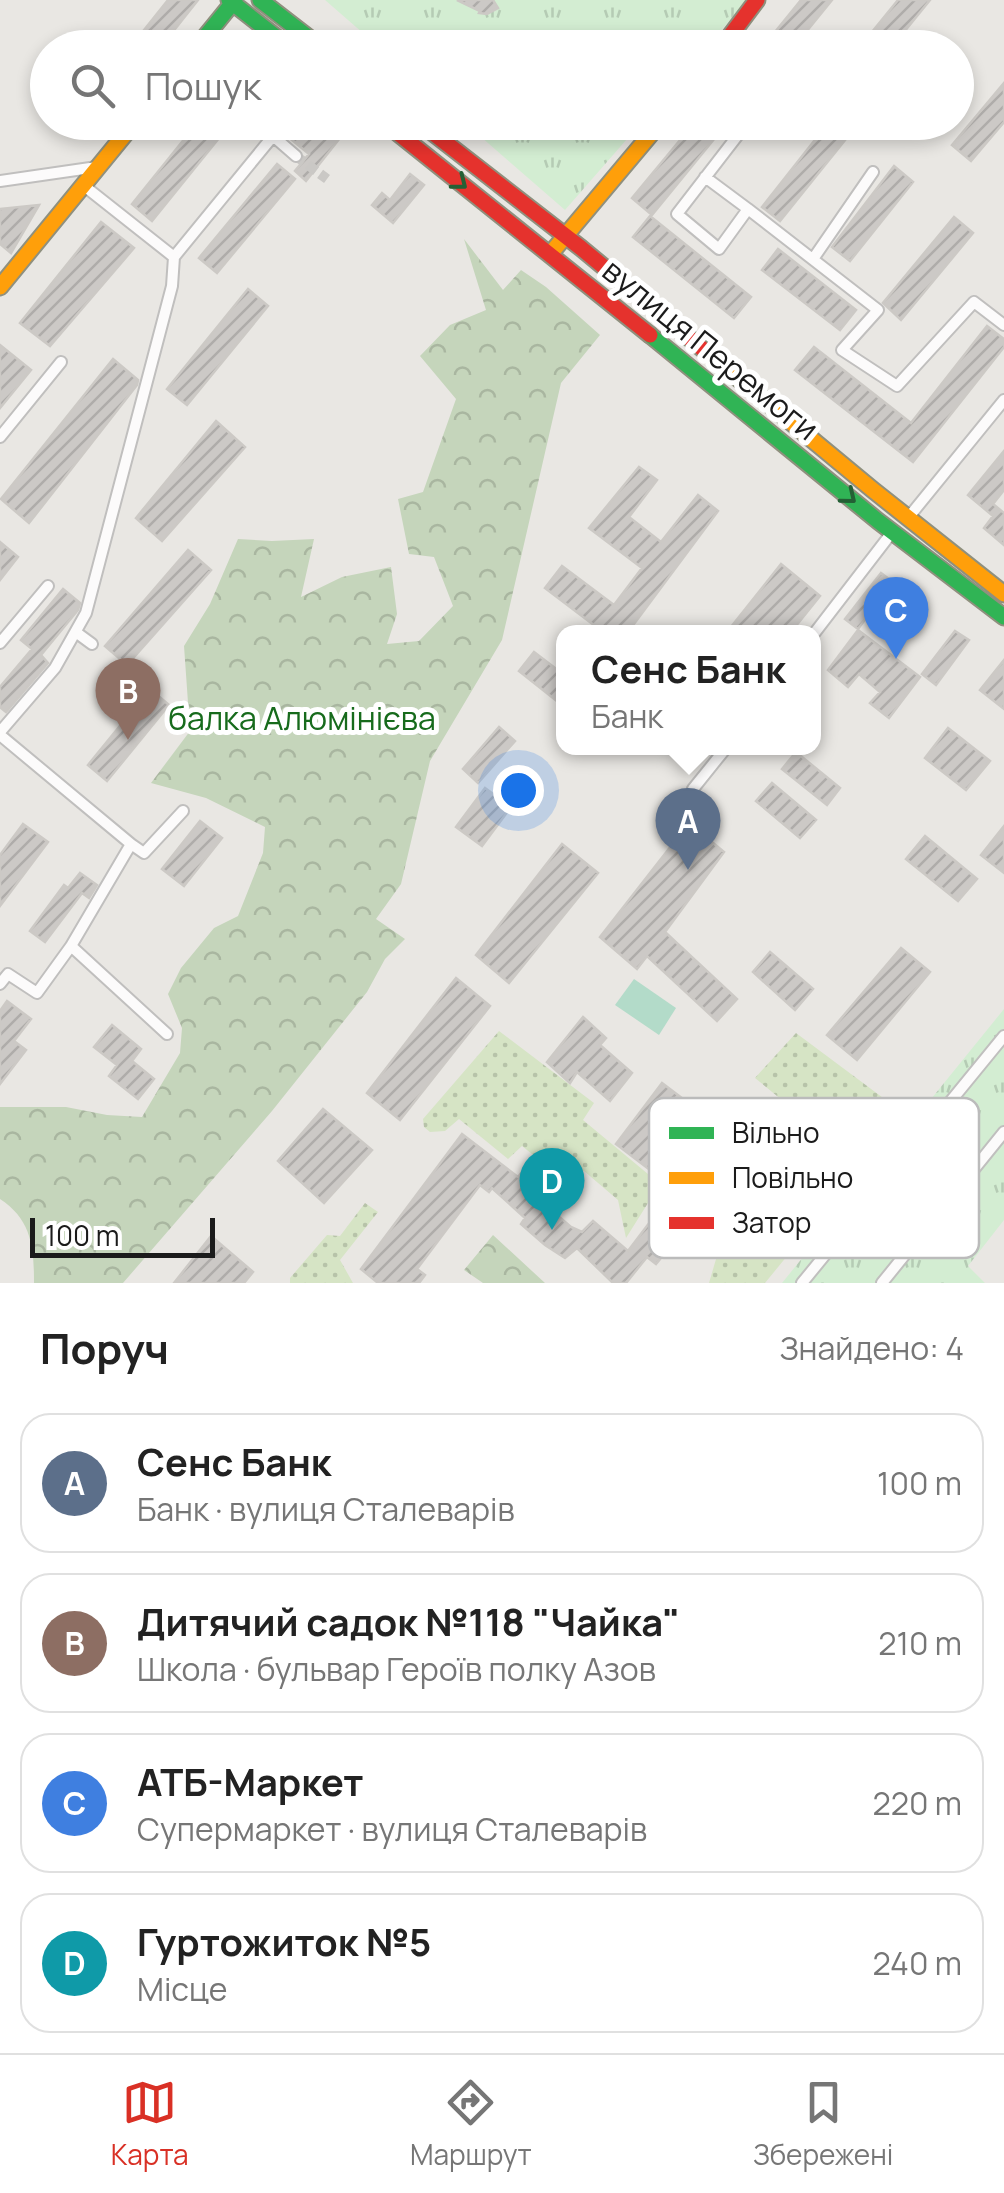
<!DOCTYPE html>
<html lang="uk">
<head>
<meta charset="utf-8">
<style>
	:root { --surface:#fff; --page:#f6f6f6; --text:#222; --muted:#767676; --line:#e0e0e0; --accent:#d93025 }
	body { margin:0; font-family:Manrope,sans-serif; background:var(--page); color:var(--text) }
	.scale { position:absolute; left:30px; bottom:25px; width:185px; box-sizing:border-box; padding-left:10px; border:5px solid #1b1b1b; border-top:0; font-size:28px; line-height:35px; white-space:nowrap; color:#1b1b1b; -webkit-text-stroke:8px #fff; paint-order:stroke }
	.you { position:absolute; left:518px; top:790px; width:35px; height:35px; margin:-25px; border:8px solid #fff; border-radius:50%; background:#1a73e8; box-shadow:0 0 0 15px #1a73e833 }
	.badge { display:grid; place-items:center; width:65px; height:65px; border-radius:50%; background:var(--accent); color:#fff; font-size:32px; font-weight:700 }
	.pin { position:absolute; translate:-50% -82px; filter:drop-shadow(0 2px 5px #0008) }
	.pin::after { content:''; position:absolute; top:52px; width:35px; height:30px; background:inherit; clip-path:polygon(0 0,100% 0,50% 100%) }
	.popup { position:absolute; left:556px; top:625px; width:265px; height:130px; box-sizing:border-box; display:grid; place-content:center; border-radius:20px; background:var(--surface); filter:drop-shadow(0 2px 8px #0005); font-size:32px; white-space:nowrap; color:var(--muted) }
	.popup b { font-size:38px; color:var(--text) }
	.popup::after { content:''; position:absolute; left:50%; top:100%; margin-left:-20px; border:20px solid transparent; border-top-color:var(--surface) }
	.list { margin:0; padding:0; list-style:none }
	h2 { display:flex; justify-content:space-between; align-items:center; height:130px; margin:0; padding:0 40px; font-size:42px }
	h2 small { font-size:32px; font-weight:400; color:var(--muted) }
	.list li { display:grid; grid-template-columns:65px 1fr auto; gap:30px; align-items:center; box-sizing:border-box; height:140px; margin:0 20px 20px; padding:0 20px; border:2px solid var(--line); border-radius:30px }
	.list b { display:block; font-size:38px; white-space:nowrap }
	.list p { margin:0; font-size:32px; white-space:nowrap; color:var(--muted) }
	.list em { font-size:32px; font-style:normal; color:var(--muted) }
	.icon { flex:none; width:55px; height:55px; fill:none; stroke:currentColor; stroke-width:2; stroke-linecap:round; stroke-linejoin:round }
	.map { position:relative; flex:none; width:1004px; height:1283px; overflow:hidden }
	.search { position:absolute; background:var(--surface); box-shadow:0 5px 15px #0003; left:30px; right:30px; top:30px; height:110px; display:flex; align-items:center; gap:25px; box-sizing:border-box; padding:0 35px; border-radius:55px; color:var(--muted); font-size:38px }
	.sheet { height:770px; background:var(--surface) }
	nav { display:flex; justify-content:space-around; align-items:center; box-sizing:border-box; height:140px; border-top:2px solid var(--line); background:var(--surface); font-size:28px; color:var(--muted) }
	nav a { display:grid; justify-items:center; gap:5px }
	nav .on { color:var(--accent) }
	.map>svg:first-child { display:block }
	.grass { fill:url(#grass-dots) }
	.forest { fill:url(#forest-crowns) }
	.park { fill:url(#park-tufts) }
	.pitch { fill:#b3dbc9 }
	.building { fill:url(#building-hatch); stroke:#ccc9c5; stroke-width:2.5 }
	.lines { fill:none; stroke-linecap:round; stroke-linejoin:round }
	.street-tunnel { stroke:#cac8c5; stroke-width:10; stroke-dasharray:10 5; stroke-linecap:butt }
	.street-casing { stroke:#c0bfbe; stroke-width:14 }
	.fast-casing { stroke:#8f907e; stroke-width:19 }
	.slow-casing { stroke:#8f907e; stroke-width:19 }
	.jam-casing { stroke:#8f907e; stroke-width:19 }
	.street { stroke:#fcfbfb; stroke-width:10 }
	.fast { stroke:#30b455; stroke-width:15 }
	.slow { stroke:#ff9f0a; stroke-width:15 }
	.jam { stroke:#e5322d; stroke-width:15 }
	.oneway { stroke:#246035 }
	.labels { text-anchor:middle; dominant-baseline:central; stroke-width:10; stroke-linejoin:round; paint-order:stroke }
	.street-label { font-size:32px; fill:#1b1b1b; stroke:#fff }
	.park-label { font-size:32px; fill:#176b1c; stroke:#fff }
	.key { fill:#fff; stroke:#bbb; stroke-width:2.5 }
	.key-label { font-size:28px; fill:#1b1b1b }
</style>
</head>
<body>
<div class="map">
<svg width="1004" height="1283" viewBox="0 0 1004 1283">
	<defs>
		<pattern id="grass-dots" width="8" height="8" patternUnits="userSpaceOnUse" patternTransform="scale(2.5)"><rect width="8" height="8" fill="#d6e4c5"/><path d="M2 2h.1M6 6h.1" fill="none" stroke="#b7c3a9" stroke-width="1.8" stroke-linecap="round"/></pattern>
		<pattern id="forest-crowns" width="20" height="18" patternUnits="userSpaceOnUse" patternTransform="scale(2.5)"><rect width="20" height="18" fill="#c5d5bb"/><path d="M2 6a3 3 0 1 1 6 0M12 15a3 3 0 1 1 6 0" fill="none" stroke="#a9b6a0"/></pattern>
		<pattern id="park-tufts" width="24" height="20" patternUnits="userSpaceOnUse" patternTransform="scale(2.5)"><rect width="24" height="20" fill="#d3edd2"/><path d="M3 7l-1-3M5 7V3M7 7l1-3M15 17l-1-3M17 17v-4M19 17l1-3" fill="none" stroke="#b5cbb4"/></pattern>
		<pattern id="building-hatch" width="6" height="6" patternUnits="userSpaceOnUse" patternTransform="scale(2.5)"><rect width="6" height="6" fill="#ccc9c6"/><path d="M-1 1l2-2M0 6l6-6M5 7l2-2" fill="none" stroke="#afacaa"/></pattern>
	</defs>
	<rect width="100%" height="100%" fill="#e9e7e3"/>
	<!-- grass -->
	<path class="grass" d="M499,1031L594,1103L583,1120L660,1184L626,1238L618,1200L584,1171L562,1178L522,1146L508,1159L459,1119L445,1131L430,1132L424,1127L423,1119Z
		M796,1033L906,1115L865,1168L755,1078Z
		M784,1122L857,1180L805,1244L733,1183Z
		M365,1203L378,1212L340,1260L353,1283H290V1278L327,1235L340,1236Z
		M742,1212L792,1250L765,1283H709L726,1225Z"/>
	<!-- forest -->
	<path class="forest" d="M464,239L503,290L521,270L546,287L600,335L561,383L502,640L430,761L401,884L376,919L405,939L385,959L367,992L272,1111L123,1283H34C34,1248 32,1220 0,1199V1107H66L107,1115L142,1117L180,1053L182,1028L168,994L181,968L214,928L238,916L263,853L265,827L206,798L151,783L190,731L184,646L210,604L238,539L272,541L314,539L301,597L342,577L391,567L397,614L387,644L419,641L453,606L434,557L409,554L398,499L423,492L456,399L420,356L450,325L486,310Z
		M493,1235L545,1283H483L464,1270Z"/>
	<!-- park -->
	<path class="park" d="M325,0H747L706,48L379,47Z
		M465,123H641L565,210Z
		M1004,1009V1220L968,1266L985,1283H782Z"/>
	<!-- pitch -->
	<path class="pitch" d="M634,979L676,1008L659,1035L615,1005Z"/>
	<!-- building -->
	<path class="building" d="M168,0H198L160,48H146L136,40Z
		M457,0H493L498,8L487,14L479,13L480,11Z
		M801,0H832L793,48H762Z
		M898,0H930L891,48H859Z
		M1004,83V122L971,161L952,145Z
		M198,122H232L152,221L132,204Z
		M270,122H320L340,138L306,181L295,171L309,154Z
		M695,122H728L652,215L632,198Z
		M829,122H836L850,134L780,221L762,207Z
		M277,164L295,179L217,273L199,258Z
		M894,166L913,182L850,261L832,247Z
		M410,174L424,185L393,223L372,205L382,193L390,200Z
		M39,205L11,253L0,244V209Z
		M650,216L751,297L734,318L633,237Z
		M954,217L973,233L901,320L883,303Z
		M101,222L134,248L50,346L20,323Z
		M778,249L856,310L840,330L762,270Z
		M248,289L268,306L187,405L167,389Z
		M987,326L1004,339V347L913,462L795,370L814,347L911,423Z
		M0,345L31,370L0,408Z
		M113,359L138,380L137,385L29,523L1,499Z
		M216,421L245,447L162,541L136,518Z
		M1004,451V490L993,504L1004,513V545L984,528L993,516L968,495Z
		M639,467L657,480L629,517L661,542L698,495L718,511L628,632H603L545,588L562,566L614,605L642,568L589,528Z
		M0,542L18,557L0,580Z
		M188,550L211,570L127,665L105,646Z
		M781,564L820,596L791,632H727Z
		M881,573L893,582L858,629L845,619Z
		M63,589L80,603L78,610L41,655L48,663L6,712L0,707V687L32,649L21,640Z
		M858,630L920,677L889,718L870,703L880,692L859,674L848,687L828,670Z
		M955,631L969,640L936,685L922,674Z
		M534,652L563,674V706L519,671Z
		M1004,660V709L980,690Z
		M150,689L169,705L107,781L88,765Z
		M499,727L515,741L478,783L463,769Z
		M948,728L990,761L966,790L925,758Z
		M796,752L840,788L827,805L782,769Z
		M772,783L816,820L800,838L756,801Z
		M485,788L511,807L482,846L456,827Z
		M200,821L222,838L184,886L162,869Z
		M689,823L724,852L665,932L737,999L717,1021L647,956L637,969L600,937Z
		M23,824L48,842L0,906V855Z
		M1004,826V873L981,855Z
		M925,836L977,879L958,901L906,859Z
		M562,844L598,873L509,983L476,955Z
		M80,873L97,885L89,898L82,893L45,942L30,931L64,885L68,888Z
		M901,948L930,972L857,1060L827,1035Z
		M770,952L813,989L795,1010L753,972Z
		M456,978L490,1006L400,1120L367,1093Z
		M7,1001L31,1019L14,1041L26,1050L0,1084V1011Z
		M583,1017L606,1038L600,1045L632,1073L610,1101L577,1072L570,1083L547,1062Z
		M112,1025L141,1049L132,1061L154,1079L138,1099L109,1076L117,1065L94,1047Z
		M662,1083L699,1111L670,1147L693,1164L744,1104L771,1124L656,1264L647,1257L626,1283H613L577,1248L565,1258L545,1245L521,1224L525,1218L492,1188L489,1192L480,1185L417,1269L425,1275L419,1283H378L361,1269L462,1134L518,1177L522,1172L561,1208L557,1215L571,1227L582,1232L593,1221L628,1251L675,1189L616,1144Z
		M323,1109L372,1150L324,1203L278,1161Z
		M211,1236L253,1272L244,1283H174Z"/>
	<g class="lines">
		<!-- street-tunnel -->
		<path class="street-tunnel" d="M296,156L327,179"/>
		<!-- street casing -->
		<g class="street-casing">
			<path id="street" d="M748,122L677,214L719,249L748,209L878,310L842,350L897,386L974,302L1004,325
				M273,136L296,156
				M705,177L748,209
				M0,181L97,167
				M83,185L174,257L273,136L255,122
				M813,259L873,172
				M0,437L61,362
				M908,518L1004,400
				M77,633L92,644
				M813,635L893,531
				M0,643L48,586
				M0,732L55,668L86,613L172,286L174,257
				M0,735L131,844L71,946L167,1034
				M693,789L726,748
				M131,844L144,853L183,811
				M0,984L8,974L37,993L71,946
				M802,1283L1004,1036
				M882,1283L1004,1132"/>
		</g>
		<!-- fast casing -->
		<g class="fast-casing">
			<path id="fast" d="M229,0L290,48
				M260,0L322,48
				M196,48L235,0
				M650,335L878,521L1004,617"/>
		</g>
		<!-- slow casing -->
		<g class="slow-casing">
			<path id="slow" d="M551,253L661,122
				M0,287L135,122
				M711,356L873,490L1004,594"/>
		</g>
		<!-- jam casing -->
		<g class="jam-casing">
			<path id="jam" d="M721,48L757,0
				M384,122L650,335
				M419,122L581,248L711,356"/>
		</g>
		<!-- street -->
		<use href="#street" class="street"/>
		<!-- fast -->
		<use href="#fast" class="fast"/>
		<!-- slow -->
		<use href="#slow" class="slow"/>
		<!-- jam -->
		<use href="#jam" class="jam"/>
	</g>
	<!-- one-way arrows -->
	<defs><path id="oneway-chevron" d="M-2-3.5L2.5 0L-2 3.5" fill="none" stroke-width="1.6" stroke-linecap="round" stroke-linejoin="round" transform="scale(2.5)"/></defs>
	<g class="oneway">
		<use href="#oneway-chevron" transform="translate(460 183) rotate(38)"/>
		<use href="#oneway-chevron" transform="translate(849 497) rotate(39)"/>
	</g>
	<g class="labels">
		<!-- street labels -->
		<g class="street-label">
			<text transform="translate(711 349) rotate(39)">вулиця Перемоги</text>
		</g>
		<!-- park labels -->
		<g class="park-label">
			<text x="302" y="718">балка Алюмінієва</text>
		</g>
	</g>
	<!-- legend -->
	<rect x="649" y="1098" width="330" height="160" rx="15" class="key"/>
	<rect x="669" y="1127" width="45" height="12" fill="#30b455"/>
	<rect x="669" y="1172" width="45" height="12" fill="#ff9f0a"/>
	<rect x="669" y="1217" width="45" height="12" fill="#e5322d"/>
	<g class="key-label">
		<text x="732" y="1143">Вільно</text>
		<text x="732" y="1188">Повільно</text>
		<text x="732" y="1233">Затор</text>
	</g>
</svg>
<div class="scale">100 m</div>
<div class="you"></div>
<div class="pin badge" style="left:688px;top:870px;background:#5c6f8a">A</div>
<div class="popup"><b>Сенс Банк</b>Банк</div>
<div class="pin badge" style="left:128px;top:740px;background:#8d6e63">B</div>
<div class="pin badge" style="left:896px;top:659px;background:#3f7fe0">C</div>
<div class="pin badge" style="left:552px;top:1230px;background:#0f9aa8">D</div>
<div class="search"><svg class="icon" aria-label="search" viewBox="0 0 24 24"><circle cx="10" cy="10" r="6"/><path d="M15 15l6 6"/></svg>Пошук</div>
</div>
<section class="sheet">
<h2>Поруч<small>Знайдено: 4</small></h2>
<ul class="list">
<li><span class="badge" style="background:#5c6f8a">A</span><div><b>Сенс Банк</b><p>Банк · вулиця Сталеварів</p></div><em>100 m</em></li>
<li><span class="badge" style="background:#8d6e63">B</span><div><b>Дитячий садок №118 &quot;Чайка&quot;</b><p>Школа · бульвар Героїв полку Азов</p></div><em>210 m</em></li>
<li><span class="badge" style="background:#3f7fe0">C</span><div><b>АТБ-Маркет</b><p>Супермаркет · вулиця Сталеварів</p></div><em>220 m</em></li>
<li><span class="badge" style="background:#0f9aa8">D</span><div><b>Гуртожиток №5</b><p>Місце</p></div><em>240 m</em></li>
</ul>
</section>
<nav>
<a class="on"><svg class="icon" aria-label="map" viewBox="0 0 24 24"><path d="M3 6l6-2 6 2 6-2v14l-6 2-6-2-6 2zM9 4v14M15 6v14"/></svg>Карта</a>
<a><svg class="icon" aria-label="directions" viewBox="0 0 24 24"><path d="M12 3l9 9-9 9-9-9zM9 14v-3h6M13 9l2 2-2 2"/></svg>Маршрут</a>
<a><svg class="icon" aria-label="saved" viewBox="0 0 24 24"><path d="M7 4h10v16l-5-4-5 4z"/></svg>Збережені</a>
</nav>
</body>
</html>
